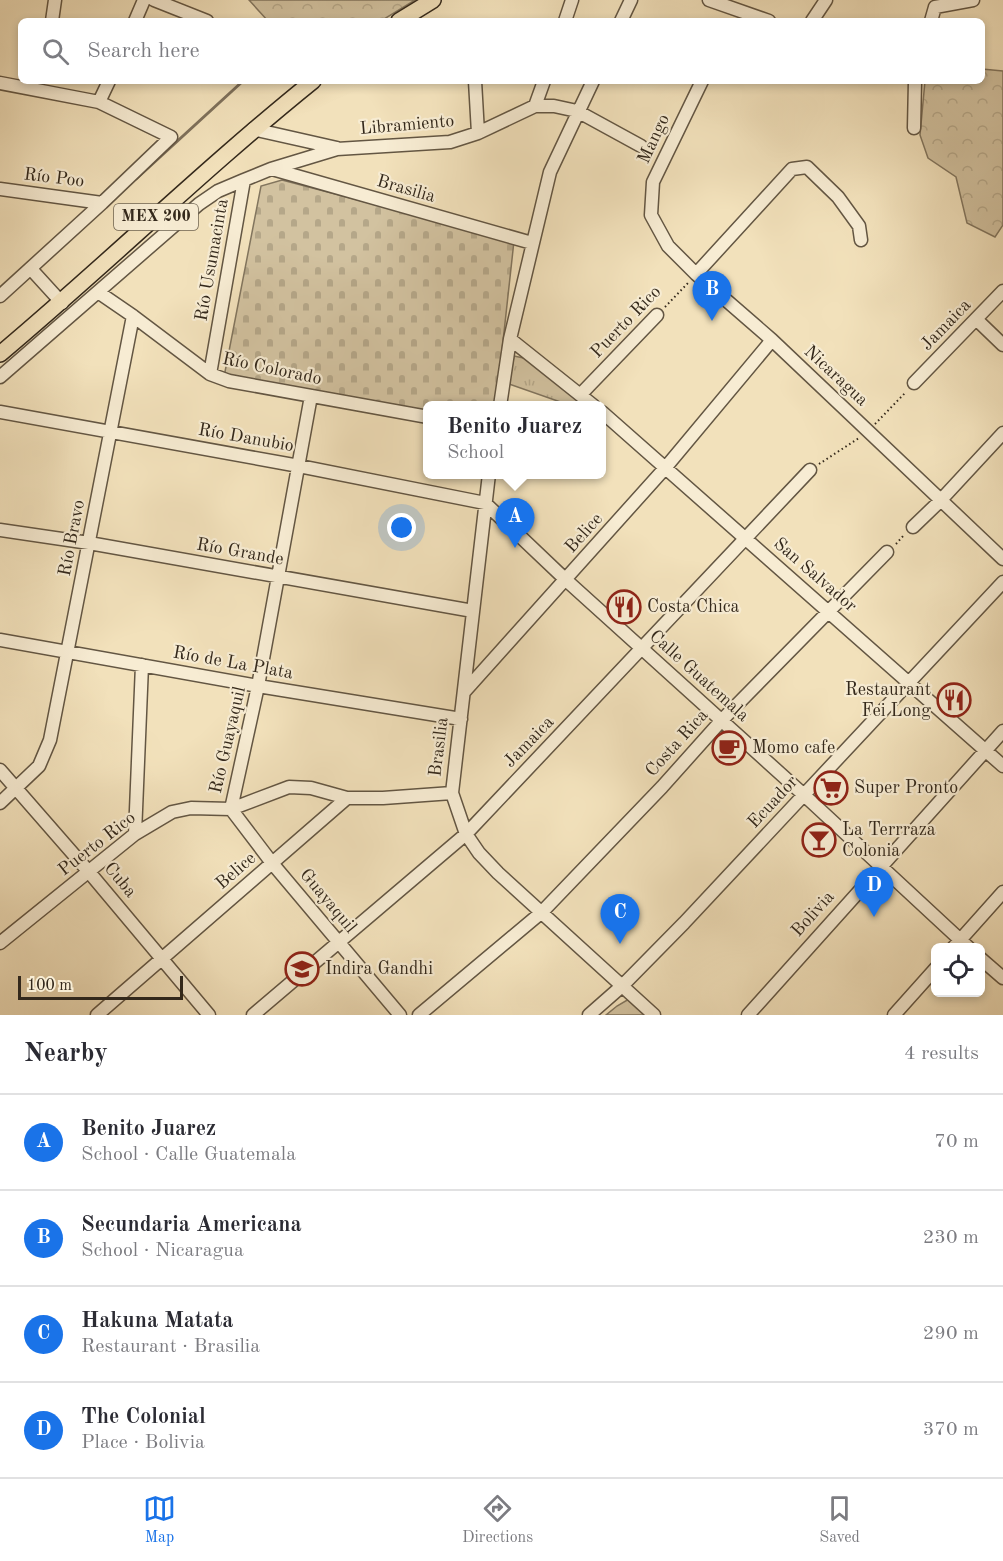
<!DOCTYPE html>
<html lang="en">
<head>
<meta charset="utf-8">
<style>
	:root { --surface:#fff; --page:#f2f2f3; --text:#2b2b33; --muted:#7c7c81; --line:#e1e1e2; --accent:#1a73e8 }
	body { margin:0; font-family:"Old Standard TT",serif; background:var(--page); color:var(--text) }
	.controls { position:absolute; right:18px; bottom:18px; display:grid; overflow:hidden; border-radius:9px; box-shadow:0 3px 9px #0003 }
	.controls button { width:54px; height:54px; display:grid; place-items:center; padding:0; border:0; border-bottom:2px solid var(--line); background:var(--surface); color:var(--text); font:30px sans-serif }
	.scale { position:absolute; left:18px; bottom:15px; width:165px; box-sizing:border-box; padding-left:6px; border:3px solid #33281b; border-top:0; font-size:16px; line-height:21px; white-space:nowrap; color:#33281b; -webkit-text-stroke:4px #f7ecd3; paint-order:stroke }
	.you { position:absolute; left:402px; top:528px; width:21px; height:21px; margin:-15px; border:4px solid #fff; border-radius:50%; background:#1a73e8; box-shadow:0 0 0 9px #1a73e833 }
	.badge { display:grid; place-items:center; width:39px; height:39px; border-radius:50%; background:var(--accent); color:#fff; font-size:20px; font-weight:700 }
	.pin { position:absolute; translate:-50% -50px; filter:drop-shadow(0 2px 3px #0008) }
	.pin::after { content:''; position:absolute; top:32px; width:21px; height:18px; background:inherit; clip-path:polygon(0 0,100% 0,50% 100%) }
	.popup { position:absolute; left:423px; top:401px; width:183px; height:78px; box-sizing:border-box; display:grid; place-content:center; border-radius:9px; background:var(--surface); filter:drop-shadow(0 2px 4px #0005); font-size:20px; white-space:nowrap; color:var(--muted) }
	.popup b { font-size:22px; color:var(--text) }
	.popup::after { content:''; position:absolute; left:50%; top:100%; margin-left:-12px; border:12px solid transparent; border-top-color:var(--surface) }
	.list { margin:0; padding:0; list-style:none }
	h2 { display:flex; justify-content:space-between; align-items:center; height:78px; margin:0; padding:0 24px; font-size:26px }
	h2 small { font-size:20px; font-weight:400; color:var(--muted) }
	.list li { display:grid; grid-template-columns:39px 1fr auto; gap:18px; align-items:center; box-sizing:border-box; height:96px; padding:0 24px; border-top:2px solid var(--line) }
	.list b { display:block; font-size:22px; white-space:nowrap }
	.list p { margin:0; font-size:20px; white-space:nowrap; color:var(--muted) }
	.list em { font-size:20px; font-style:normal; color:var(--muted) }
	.icon { flex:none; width:33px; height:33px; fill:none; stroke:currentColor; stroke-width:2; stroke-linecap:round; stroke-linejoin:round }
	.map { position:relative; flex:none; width:1003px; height:1015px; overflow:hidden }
	.search { position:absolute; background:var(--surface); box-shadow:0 3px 9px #0003; left:18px; right:18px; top:18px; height:66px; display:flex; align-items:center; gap:15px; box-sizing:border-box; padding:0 21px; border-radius:9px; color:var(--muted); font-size:22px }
	.sheet { height:462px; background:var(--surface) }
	nav { display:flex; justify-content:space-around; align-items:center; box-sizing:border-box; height:84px; border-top:2px solid var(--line); background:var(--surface); font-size:16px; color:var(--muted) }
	nav a { display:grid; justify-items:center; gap:3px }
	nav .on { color:var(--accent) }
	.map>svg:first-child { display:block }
	.forest { fill:url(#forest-crowns); stroke:#82755e; stroke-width:1.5 }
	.cemetery { fill:url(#cemetery-stones); stroke:#82755e; stroke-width:1.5 }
	.park { fill:url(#park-tufts); stroke:#82755e; stroke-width:1.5 }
	.pitch { fill:#d2c2a0; stroke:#82755e; stroke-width:1.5 }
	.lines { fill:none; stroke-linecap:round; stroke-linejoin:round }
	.stream { stroke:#7f715b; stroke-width:3 }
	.minor-casing { stroke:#635643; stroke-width:15 }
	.major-casing { stroke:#33281b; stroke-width:18 }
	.path { stroke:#33281b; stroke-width:2; stroke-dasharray:1.5 3; stroke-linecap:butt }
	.minor { stroke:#f7ecd3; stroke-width:12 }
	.major { stroke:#f2e1bb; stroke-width:15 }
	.labels { text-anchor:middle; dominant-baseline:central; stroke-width:4.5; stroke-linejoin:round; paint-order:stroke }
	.shield { fill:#f7ecd3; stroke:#6e6352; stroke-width:1.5 }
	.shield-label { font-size:16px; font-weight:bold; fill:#33281b }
	.street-label { font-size:18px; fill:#33281b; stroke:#f7ecd3 }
	.poi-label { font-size:18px; fill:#33281b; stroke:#f7ecd3; text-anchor:start }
</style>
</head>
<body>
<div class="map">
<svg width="1003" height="1015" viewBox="0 0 1003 1015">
	<defs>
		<pattern id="forest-crowns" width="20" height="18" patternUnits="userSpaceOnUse" patternTransform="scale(1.5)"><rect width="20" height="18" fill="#d2c2a0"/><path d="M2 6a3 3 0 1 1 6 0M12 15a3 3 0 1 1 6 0" fill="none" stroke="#b5a789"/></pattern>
		<pattern id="cemetery-stones" width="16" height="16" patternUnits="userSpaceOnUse" patternTransform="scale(1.5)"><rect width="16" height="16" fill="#d2c2a0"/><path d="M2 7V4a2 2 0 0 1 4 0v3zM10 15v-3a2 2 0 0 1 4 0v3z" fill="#b5a789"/></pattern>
		<pattern id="park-tufts" width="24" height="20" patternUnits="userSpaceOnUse" patternTransform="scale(1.5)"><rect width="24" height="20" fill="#d2c2a0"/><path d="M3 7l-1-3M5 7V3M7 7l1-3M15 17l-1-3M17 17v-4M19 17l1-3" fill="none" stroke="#b5a789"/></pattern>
	</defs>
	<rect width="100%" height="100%" fill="#f2e1bb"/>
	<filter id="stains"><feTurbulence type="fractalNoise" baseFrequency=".00333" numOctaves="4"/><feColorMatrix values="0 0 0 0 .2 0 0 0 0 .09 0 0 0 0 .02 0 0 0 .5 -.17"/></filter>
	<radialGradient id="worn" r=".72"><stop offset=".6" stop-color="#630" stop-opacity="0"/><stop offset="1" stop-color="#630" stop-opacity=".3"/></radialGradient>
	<!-- forest -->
	<path class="forest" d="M249,0H415L381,21H268Z
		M982,69L1003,71V225L995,237L967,223L956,177L928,158L920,135L925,81H982Z"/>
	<!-- cemetery -->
	<path class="cemetery" d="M282,180L514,241L496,405L428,406V412L224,377L261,186Z"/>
	<!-- park -->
	<path class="park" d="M514,356L533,360L586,405H569L509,384Z"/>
	<!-- pitch -->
	<path class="pitch" d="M629,999L646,1015H606L617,1006Z"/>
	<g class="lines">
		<!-- stream -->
		<path class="stream" d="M136,179L243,81"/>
		<!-- minor casing -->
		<g class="minor-casing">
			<path id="minor" d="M154,0L207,21
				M709,0L769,21
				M935,7L973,0
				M52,21L55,0
				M135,21L144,0
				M565,21L572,0
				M621,21L631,0
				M812,21L826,0
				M931,21L935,7
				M475,81L478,133
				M702,81L653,182L651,215L668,246L696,274L772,340L1003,559
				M0,83L99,102L171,137L102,203L0,296
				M99,102L109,81
				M535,106L544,81
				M914,128L915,81
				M253,129L337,148
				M272,169L532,243
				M0,189L102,203
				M31,269L62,303
				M696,274L792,169L807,167L838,197L859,226L861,240
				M98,292L133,316L210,374L229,381L428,417
				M976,319L1003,345
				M510,339L594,406
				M210,374L244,180L271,169L337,149L450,142L478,133L535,106H554L577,111L641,146
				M0,377L199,204L218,191L244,180
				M914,383L1003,291
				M581,394L657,315
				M500,406L510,339L550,172L593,81
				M0,412L299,466L485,503L566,580L804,795L969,948
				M602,412L1003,766
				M489,474L452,793L466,834L479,853L498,873L654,1015
				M913,527L940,501L1003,433
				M0,530L89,543L473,611
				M0,640L258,686L461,719
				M465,691L666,467L772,340
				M0,770L89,872L209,1015
				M0,803L39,766L50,740L133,316
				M231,809L258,686L311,396
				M231,809L272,863L400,1015
				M135,834L142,665
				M0,943L135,834L172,812L191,808L231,809L289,787L311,788L347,798
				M953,948L1003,892
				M980,958L1003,978
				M97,1015L347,798H383L452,793
				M253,1015L466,834L810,470
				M419,1015L542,912L662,787L721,721L887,552
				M589,1015L622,986L684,923L1003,582
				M748,1015L1003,731
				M894,1015L936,968"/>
		</g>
		<!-- major casing -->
		<g class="major-casing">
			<path id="major" d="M399,21L433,0
				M0,354C106,265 205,168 313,81"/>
		</g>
		<!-- path -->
		<path class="path" d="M665,307L688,283
			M875,424L906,392
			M819,464L859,438
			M896,544L904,535"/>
		<!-- minor -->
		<use href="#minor" class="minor"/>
		<!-- major -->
		<use href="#major" class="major"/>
	</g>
	<!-- icons -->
	<defs>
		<g id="restaurant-ring" transform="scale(1.725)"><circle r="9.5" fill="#f7ecd3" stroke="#8f2418" stroke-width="1.5"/><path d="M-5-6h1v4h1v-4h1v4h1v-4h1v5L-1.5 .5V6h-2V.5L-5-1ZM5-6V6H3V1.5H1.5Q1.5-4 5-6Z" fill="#8f2418"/></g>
		<g id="cafe-ring" transform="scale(1.725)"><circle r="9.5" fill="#f7ecd3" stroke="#8f2418" stroke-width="1.5"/><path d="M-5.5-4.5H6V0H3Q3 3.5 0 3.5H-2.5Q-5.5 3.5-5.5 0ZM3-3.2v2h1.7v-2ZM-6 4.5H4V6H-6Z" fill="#8f2418"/></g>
		<g id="supermarket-ring" transform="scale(1.725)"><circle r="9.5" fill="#f7ecd3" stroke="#8f2418" stroke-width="1.5"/><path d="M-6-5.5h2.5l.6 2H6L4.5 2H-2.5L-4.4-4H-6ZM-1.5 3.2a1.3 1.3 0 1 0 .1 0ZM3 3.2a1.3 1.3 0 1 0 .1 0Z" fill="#8f2418"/></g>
		<g id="bar-ring" transform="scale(1.725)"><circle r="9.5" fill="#f7ecd3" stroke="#8f2418" stroke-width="1.5"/><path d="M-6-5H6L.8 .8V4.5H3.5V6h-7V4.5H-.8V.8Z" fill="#8f2418"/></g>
		<g id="school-ring" transform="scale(1.725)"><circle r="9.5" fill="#f7ecd3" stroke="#8f2418" stroke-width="1.5"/><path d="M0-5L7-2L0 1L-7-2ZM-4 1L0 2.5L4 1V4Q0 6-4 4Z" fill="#8f2418"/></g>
	</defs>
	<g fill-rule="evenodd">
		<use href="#restaurant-ring" x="624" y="607"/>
		<use href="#restaurant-ring" x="954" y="700"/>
		<use href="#cafe-ring" x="729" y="748"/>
		<use href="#supermarket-ring" x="831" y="788"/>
		<use href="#bar-ring" x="819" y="840"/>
		<use href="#school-ring" x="302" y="969"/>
	</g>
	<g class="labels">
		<!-- shield labels -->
		<rect class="shield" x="114" y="204" width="84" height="26" rx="4.5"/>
		<g class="shield-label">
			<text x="156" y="217">MEX 200</text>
		</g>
		<!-- street labels -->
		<g class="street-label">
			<text transform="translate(407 125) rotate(-5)">Libramiento</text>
			<text transform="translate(654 139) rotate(-65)">Mango</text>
			<text transform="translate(54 178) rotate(7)">Río Poo</text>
			<text transform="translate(406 189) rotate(16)">Brasilia</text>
			<text transform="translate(212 260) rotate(-80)">Río Usumacinta</text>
			<text transform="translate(626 322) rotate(-46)">Puerto Rico</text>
			<text transform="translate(946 325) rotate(-46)">Jamaica</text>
			<text transform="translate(272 369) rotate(12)">Río Colorado</text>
			<text transform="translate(836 376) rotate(43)">Nicaragua</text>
			<text transform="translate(246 438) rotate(10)">Río Danubio</text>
			<text transform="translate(584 533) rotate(-48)">Belice</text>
			<text transform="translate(72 538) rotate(-79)">Río Bravo</text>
			<text transform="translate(240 552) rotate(10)">Río Grande</text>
			<text transform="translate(815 575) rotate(41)">San Salvador</text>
			<text transform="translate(233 663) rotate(10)">Río de La Plata</text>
			<text transform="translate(699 676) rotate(42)">Calle Guatemala</text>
			<text transform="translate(228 740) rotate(-77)">Río Guayaquil</text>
			<text transform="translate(529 742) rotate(-46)">Jamaica</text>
			<text transform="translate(677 743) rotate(-48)">Costa Rica</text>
			<text transform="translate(439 747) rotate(-83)">Brasilia</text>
			<text transform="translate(773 802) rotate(-47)">Ecuador</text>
			<text transform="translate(97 844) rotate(-38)">Puerto Rico</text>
			<text transform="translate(236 871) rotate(-41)">Belice</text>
			<text transform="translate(120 880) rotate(50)">Cuba</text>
			<text transform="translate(328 901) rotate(50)">Guayaquil</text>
			<text transform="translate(813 914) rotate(-48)">Bolivia</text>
		</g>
		<!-- poi labels -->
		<g class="poi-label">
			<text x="647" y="607">Costa Chica</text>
			<text x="931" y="690" text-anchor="end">Restaurant<tspan x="931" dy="21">Fei Long</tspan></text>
			<text x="752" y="748">Momo cafe</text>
			<text x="854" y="788">Super Pronto</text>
			<text x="842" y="830">La Terrraza<tspan x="842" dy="21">Colonia</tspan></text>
			<text x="325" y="969">Indira Gandhi</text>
		</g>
	</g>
	<rect width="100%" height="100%" filter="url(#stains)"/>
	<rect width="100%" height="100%" fill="url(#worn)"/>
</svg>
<div class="controls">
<button><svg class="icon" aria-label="locate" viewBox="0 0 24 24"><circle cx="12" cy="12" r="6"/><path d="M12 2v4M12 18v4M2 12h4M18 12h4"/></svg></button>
</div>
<div class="scale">100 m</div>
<div class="you"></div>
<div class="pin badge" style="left:515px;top:548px">A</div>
<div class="popup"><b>Benito Juarez</b>School</div>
<div class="pin badge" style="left:712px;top:321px">B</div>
<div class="pin badge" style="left:620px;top:944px">C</div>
<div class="pin badge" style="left:874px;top:917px">D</div>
<div class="search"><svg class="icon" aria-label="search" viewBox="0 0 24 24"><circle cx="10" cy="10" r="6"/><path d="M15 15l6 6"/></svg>Search here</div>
</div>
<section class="sheet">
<h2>Nearby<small>4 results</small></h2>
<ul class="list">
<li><span class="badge">A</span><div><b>Benito Juarez</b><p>School · Calle Guatemala</p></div><em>70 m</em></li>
<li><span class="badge">B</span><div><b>Secundaria Americana</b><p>School · Nicaragua</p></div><em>230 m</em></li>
<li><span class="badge">C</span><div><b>Hakuna Matata</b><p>Restaurant · Brasilia</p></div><em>290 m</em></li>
<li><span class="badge">D</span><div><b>The Colonial</b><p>Place · Bolivia</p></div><em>370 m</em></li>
</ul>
</section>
<nav>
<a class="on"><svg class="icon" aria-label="map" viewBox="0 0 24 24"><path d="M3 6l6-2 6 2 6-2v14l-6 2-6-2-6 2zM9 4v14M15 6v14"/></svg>Map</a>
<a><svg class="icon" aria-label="directions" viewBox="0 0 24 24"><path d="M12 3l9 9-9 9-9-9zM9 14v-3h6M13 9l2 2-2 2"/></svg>Directions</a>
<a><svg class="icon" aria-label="saved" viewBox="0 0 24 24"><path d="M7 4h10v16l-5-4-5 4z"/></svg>Saved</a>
</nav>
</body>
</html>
